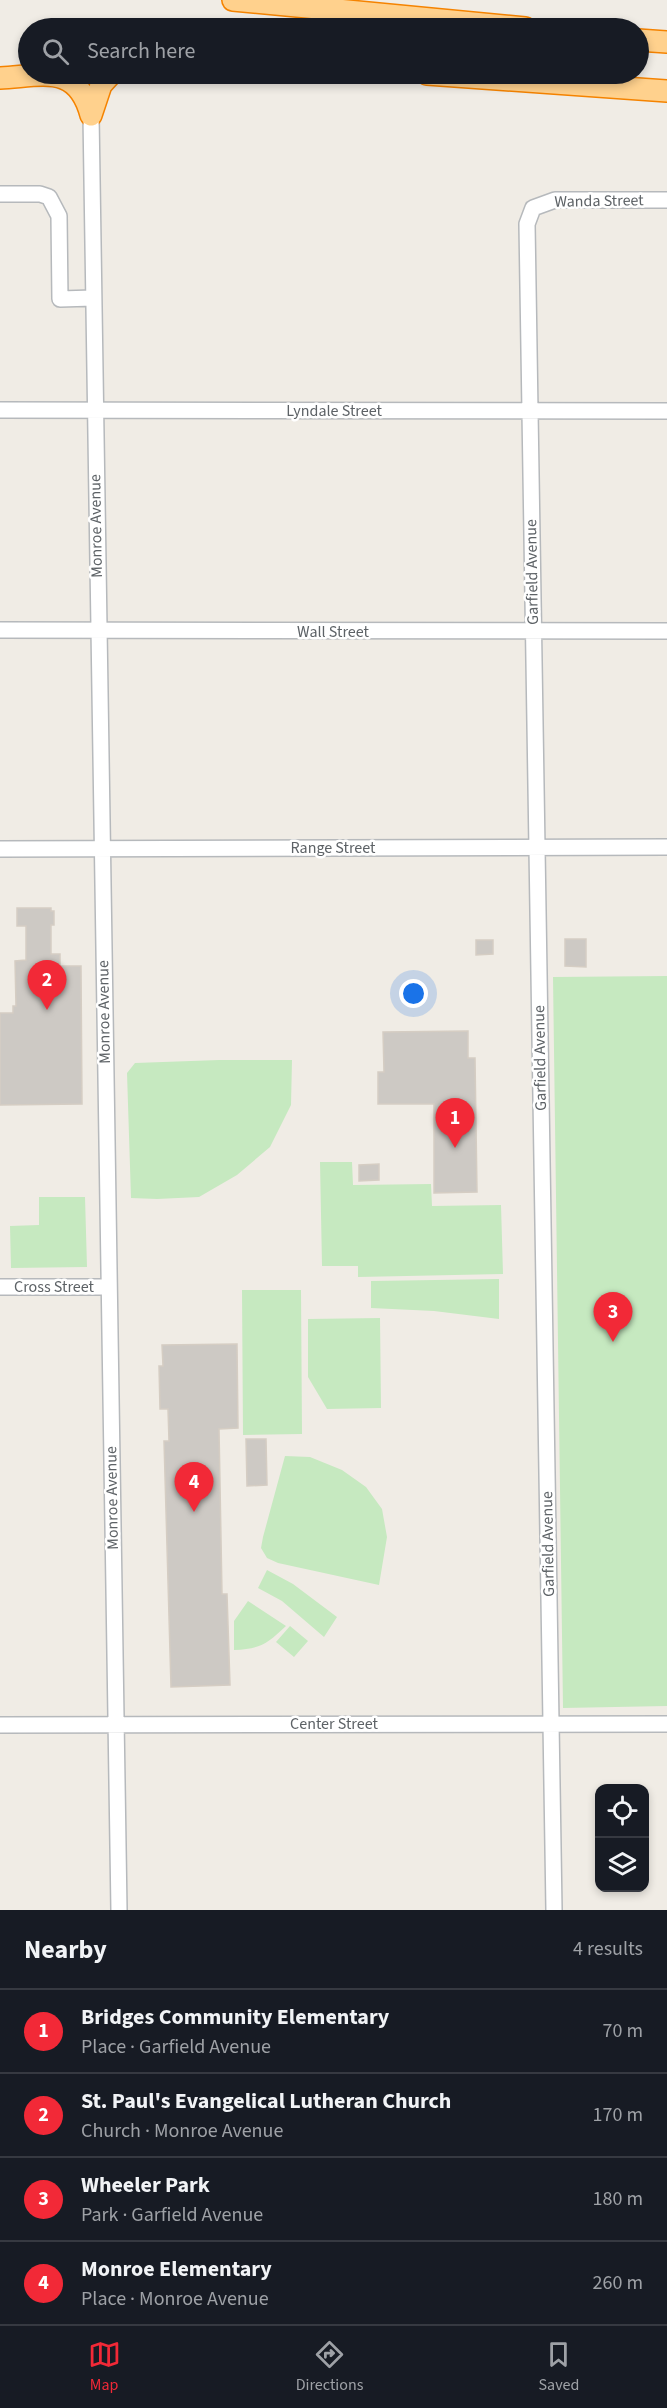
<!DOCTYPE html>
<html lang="en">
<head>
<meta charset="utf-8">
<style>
	:root { --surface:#171b24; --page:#20242c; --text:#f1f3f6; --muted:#9ea1a6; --line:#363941; --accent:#f22937 }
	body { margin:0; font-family:"Source Sans 3",sans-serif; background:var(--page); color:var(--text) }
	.controls { position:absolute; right:18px; bottom:18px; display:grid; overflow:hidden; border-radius:12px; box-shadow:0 3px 9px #0003 }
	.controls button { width:54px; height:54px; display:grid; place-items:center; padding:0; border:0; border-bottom:2px solid var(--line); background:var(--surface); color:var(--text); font:30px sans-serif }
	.you { position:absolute; left:414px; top:994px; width:21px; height:21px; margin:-15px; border:4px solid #fff; border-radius:50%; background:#1a73e8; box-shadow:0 0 0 9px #1a73e833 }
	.badge { display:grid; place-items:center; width:39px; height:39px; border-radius:50%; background:var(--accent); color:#fff; font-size:20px; font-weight:700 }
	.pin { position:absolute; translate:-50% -50px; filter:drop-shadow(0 2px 3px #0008) }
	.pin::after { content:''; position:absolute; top:32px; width:21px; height:18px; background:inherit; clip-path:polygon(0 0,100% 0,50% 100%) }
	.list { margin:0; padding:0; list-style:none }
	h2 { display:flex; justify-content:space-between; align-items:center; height:78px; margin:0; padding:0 24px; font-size:26px }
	h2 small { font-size:20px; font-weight:400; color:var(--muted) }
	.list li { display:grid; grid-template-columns:39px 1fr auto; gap:18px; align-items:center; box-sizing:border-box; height:84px; padding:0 24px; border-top:2px solid var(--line) }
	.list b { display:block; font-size:22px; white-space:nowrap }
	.list p { margin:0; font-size:20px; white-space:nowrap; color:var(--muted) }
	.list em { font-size:20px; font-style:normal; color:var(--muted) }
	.icon { flex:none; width:33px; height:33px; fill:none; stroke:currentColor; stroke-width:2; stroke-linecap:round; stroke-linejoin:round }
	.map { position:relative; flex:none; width:667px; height:1910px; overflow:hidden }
	.search { position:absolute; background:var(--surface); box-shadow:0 3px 9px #0003; left:18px; right:18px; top:18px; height:66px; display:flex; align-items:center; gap:15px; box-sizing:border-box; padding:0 21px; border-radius:33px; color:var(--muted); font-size:22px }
	.sheet { height:414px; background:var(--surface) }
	nav { display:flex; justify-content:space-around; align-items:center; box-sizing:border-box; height:84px; border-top:2px solid var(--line); background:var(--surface); font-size:16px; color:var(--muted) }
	nav a { display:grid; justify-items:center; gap:3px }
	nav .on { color:var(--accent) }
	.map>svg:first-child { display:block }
	.green { fill:#c6e9c0 }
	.building { fill:#cdc9c4; stroke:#d5cdc3; stroke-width:1.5 }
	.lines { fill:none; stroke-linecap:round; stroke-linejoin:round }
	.minor-casing { stroke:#b6b9bc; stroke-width:18 }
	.highway-casing { stroke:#f58300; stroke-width:24 }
	.minor { stroke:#fff; stroke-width:15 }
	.highway { stroke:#ffd18d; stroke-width:21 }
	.labels { text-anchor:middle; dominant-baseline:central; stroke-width:5; stroke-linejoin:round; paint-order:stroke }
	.street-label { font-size:16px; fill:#5d6266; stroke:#fff }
</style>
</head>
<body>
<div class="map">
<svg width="667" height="1910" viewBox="0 0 667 1910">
	<rect width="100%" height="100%" fill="#f0ece5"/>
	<!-- green -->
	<path class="green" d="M667,976V1706L563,1708L553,977Z
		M219,1060H292L291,1105L270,1147L237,1175L199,1197L157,1199L131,1198L127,1073L135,1063Z
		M320,1162H352L353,1185L431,1184L432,1206L501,1205L503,1274L358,1277V1266H322Z
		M39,1197H85L87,1267L11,1268L10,1226L39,1225Z
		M499,1279V1319L434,1311L371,1308V1281Z
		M242,1290H301L302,1434L243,1435Z
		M380,1318L381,1408L327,1409L308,1377V1319Z
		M285,1456L310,1457L342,1470L366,1487L382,1509L387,1537L379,1585L278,1563L267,1558L261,1548L263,1537Z
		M267,1570L293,1584L337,1617L324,1637L282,1601L258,1588Z
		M248,1601L286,1626C267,1644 260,1649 234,1650V1621Z
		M290,1626L308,1641L294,1657L276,1642Z"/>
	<!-- building -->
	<path class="building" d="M17,908H51V911H54V925H51V954H60V966H81L82,1104L0,1105V1013H13V1006H16L15,961L26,960V926H17Z
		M565,939H586V967L565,966Z
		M476,940H493V954L476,955Z
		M468,1031V1058H475L477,1192L434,1193V1104H378V1072H384L383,1032Z
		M379,1164V1180L359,1181V1165Z
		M237,1344L238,1428L219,1429L222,1594H227L230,1685L171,1687L164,1441H169L168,1409H160L159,1366H163L162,1345Z
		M246,1439H266L267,1485L247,1486Z"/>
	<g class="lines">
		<!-- minor casing -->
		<g class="minor-casing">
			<path id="minor" d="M91,115L119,1910
				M0,194H40L49,197L59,216L60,299L93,298
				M0,410L667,411
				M0,630L667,631
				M0,849L667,847
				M0,1287H109
				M0,1725L667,1724
				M554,1910L527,224L533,208L555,200H667"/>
		</g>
		<!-- highway casing -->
		<g class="highway-casing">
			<path id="highway" d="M233,0L525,28
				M638,40L667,42
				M427,74L667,91
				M0,78C43,76 77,63 91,115
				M91,115L101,85L111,74"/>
		</g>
		<!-- minor -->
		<use href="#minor" class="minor"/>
		<!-- highway -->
		<use href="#highway" class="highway"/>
	</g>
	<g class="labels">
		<!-- street labels -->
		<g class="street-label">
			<text transform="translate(599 201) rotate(-1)">Wanda Street</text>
			<text x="334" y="411">Lyndale Street</text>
			<text transform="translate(96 526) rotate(-91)">Monroe Avenue</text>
			<text transform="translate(532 572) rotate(-91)">Garfield Avenue</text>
			<text x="333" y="632">Wall Street</text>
			<text x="333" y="848">Range Street</text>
			<text transform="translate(104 1012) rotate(-91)">Monroe Avenue</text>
			<text transform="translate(540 1058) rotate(-91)">Garfield Avenue</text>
			<text x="54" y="1287">Cross Street</text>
			<text transform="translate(112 1498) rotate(-91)">Monroe Avenue</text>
			<text transform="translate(548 1544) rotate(-91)">Garfield Avenue</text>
			<text x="334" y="1724">Center Street</text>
		</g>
	</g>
</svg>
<div class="controls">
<button><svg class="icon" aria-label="locate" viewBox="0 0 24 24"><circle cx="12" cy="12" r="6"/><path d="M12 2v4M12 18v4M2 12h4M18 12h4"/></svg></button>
<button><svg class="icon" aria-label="layers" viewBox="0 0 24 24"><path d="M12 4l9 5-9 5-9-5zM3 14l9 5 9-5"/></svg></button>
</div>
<div class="you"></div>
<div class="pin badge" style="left:455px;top:1148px">1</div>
<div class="pin badge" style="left:47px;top:1010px">2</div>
<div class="pin badge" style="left:613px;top:1342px">3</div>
<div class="pin badge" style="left:194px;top:1512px">4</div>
<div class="search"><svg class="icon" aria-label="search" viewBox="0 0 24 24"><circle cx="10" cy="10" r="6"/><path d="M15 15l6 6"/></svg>Search here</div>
</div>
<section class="sheet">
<h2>Nearby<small>4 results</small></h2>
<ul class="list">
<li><span class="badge">1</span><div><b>Bridges Community Elementary</b><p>Place · Garfield Avenue</p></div><em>70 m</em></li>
<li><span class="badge">2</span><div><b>St. Paul's Evangelical Lutheran Church</b><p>Church · Monroe Avenue</p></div><em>170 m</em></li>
<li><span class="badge">3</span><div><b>Wheeler Park</b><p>Park · Garfield Avenue</p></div><em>180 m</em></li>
<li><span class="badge">4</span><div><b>Monroe Elementary</b><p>Place · Monroe Avenue</p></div><em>260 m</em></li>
</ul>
</section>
<nav>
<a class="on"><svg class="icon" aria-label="map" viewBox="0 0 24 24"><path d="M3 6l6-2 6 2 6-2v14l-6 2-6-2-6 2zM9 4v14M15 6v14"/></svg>Map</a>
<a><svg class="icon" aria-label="directions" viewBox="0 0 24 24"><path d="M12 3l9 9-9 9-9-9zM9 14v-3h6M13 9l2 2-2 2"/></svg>Directions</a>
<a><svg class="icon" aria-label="saved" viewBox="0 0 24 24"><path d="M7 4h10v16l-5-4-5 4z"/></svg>Saved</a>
</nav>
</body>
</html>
